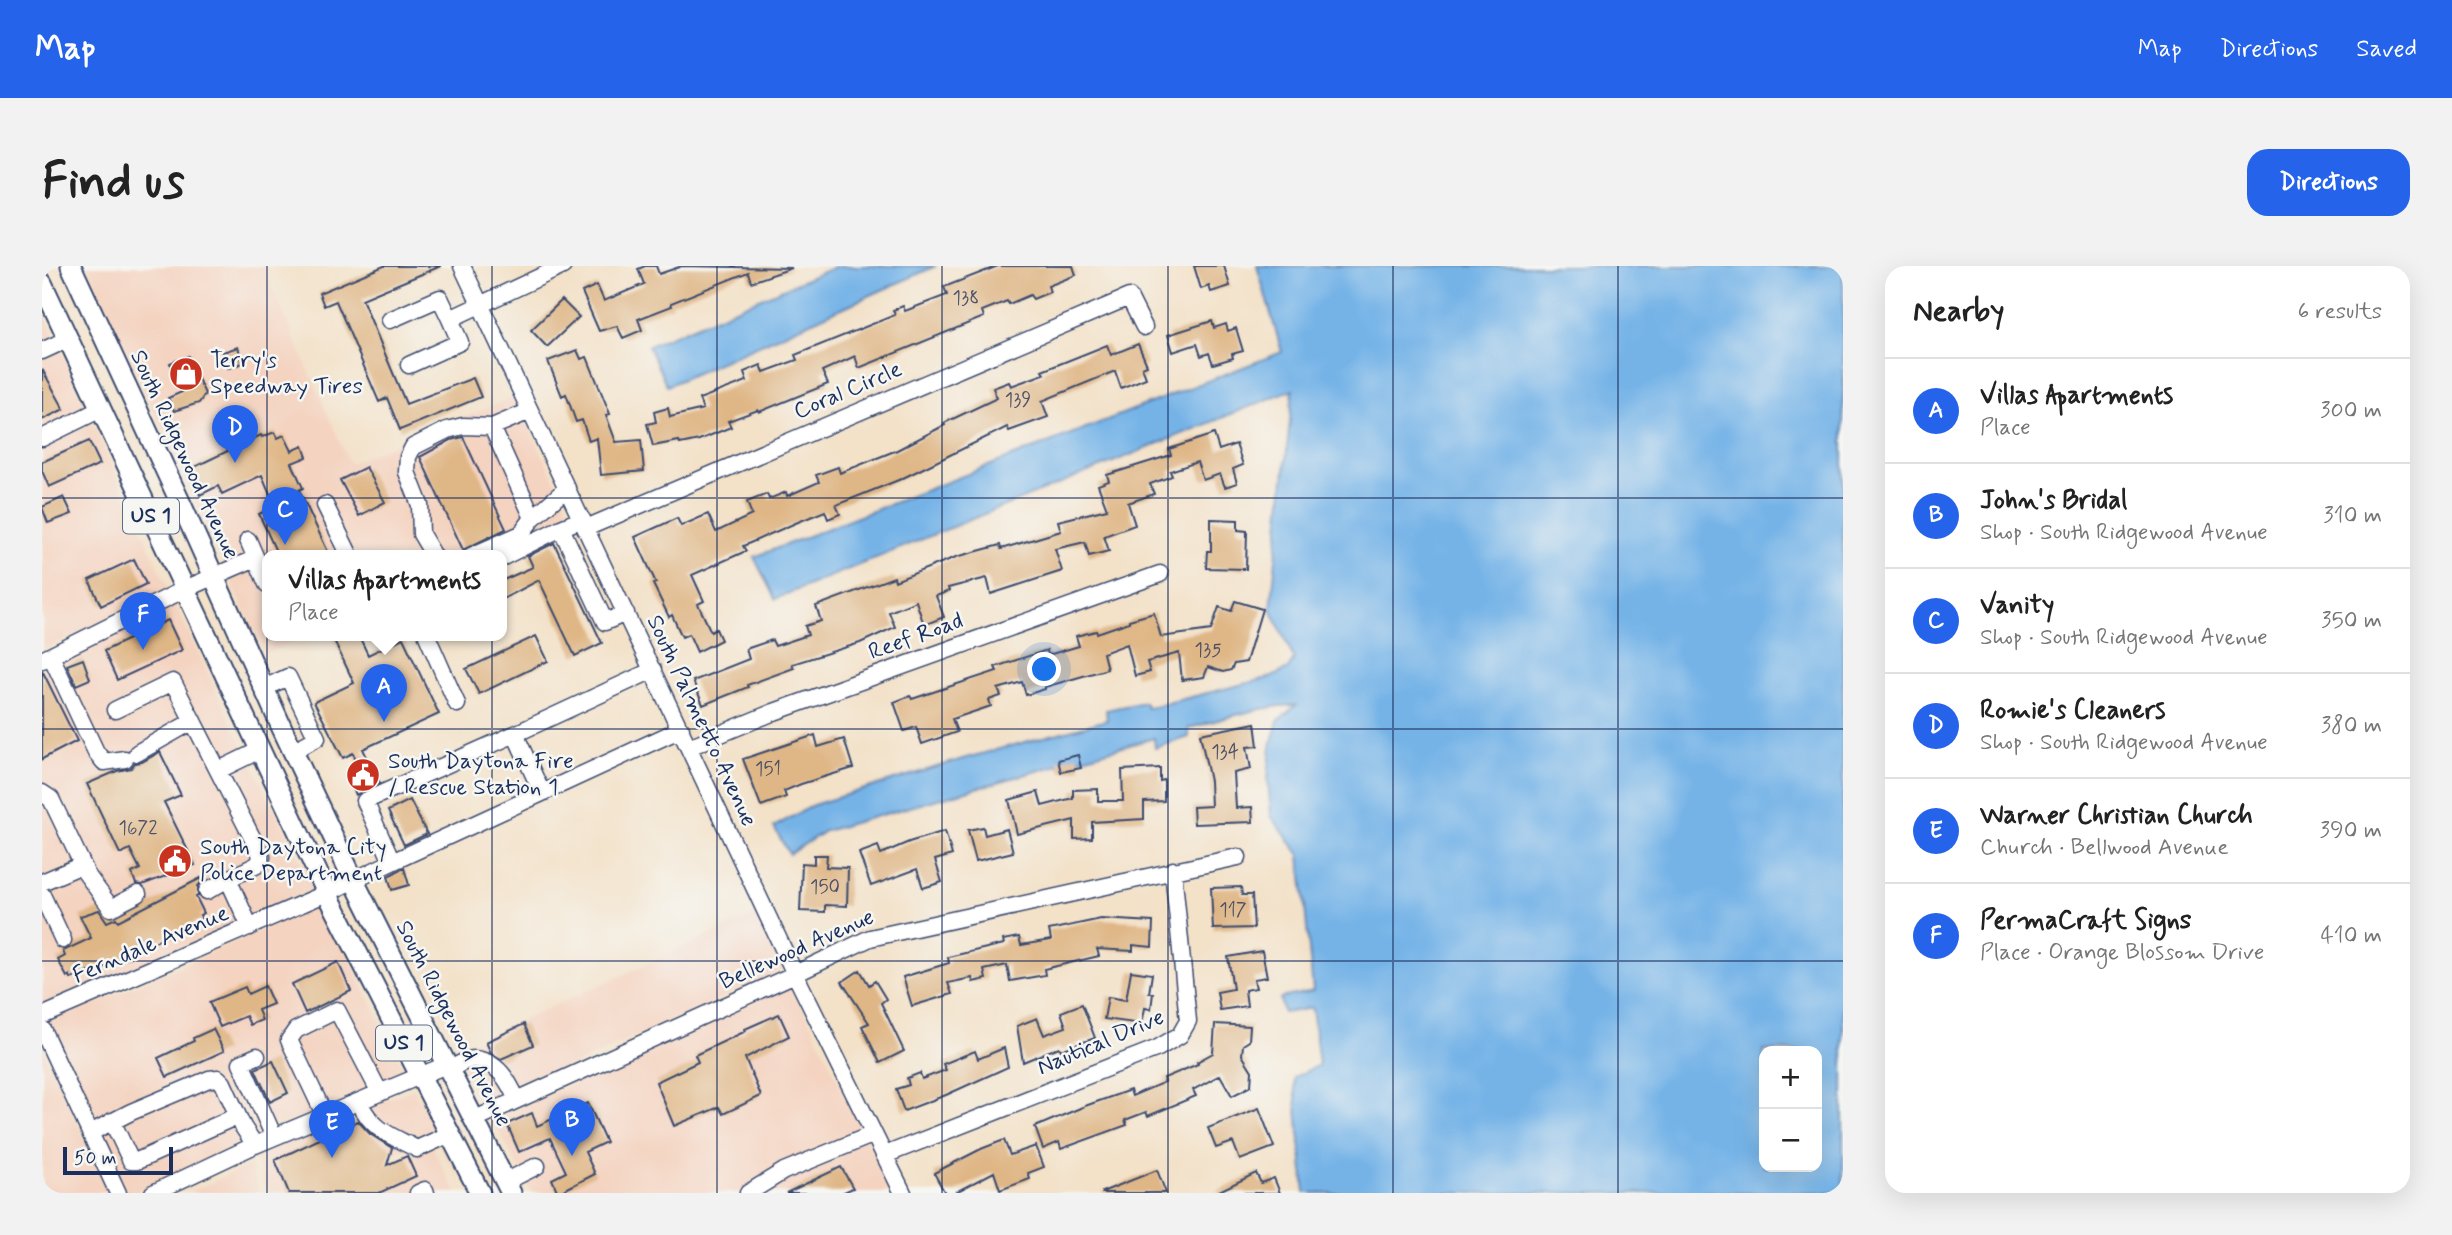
<!DOCTYPE html>
<html lang="en">
<head>
<meta charset="utf-8">
<style>
	:root { --surface:#fff; --page:#f2f2f2; --text:#222; --muted:#767676; --line:#e0e0e0; --accent:#2563eb }
	body { margin:0; font-family:Mynerve,sans-serif; background:var(--page); color:var(--text) }
	.controls { position:absolute; right:21px; bottom:21px; display:grid; overflow:hidden; border-radius:14px; box-shadow:0 7px 28px #0002 }
	.controls button { width:63px; height:63px; display:grid; place-items:center; padding:0; border:0; border-bottom:2px solid var(--line); background:var(--surface); color:var(--text); font:35px sans-serif }
	.scale { position:absolute; left:21px; bottom:18px; width:110px; box-sizing:border-box; padding-left:7px; border:4px solid #1b2f5e; border-top:0; font-size:19px; line-height:24px; white-space:nowrap; color:#1b2f5e; -webkit-text-stroke:5px #f6f6f2; paint-order:stroke }
	.you { position:absolute; left:1003px; top:404px; width:24px; height:24px; margin:-18px; border:5px solid #fff; border-radius:50%; background:#1a73e8; box-shadow:0 0 0 10px #1a73e833 }
	.badge { display:grid; place-items:center; width:46px; height:46px; border-radius:50%; background:var(--accent); color:#fff; font-size:23px; font-weight:700 }
	.pin { position:absolute; translate:-50% -58px; filter:drop-shadow(0 2px 4px #0008) }
	.pin::after { content:''; position:absolute; top:37px; width:24px; height:21px; background:inherit; clip-path:polygon(0 0,100% 0,50% 100%) }
	.popup { position:absolute; left:220px; top:284px; width:245px; height:91px; box-sizing:border-box; display:grid; place-content:center; border-radius:14px; background:var(--surface); filter:drop-shadow(0 2px 5px #0005); font-size:23px; white-space:nowrap; color:var(--muted) }
	.popup b { font-size:26px; color:var(--text) }
	.popup::after { content:''; position:absolute; left:50%; top:100%; margin-left:-14px; border:14px solid transparent; border-top-color:var(--surface) }
	.list { margin:0; padding:0; list-style:none }
	h2 { display:flex; justify-content:space-between; align-items:center; height:91px; margin:0; padding:0 28px; font-size:30px }
	h2 small { font-size:23px; font-weight:400; color:var(--muted) }
	.list li { display:grid; grid-template-columns:46px 1fr auto; gap:21px; align-items:center; box-sizing:border-box; height:105px; padding:0 28px; border-top:2px solid var(--line) }
	.list b { display:block; font-size:26px; white-space:nowrap }
	.list p { margin:0; font-size:23px; white-space:nowrap; color:var(--muted) }
	.list em { font-size:23px; font-style:normal; color:var(--muted) }
	.map { position:relative; flex:none; width:1801px; height:927px; overflow:hidden; border-radius:21px }
	header { display:flex; align-items:center; gap:42px; box-sizing:border-box; height:98px; padding:0 35px; background:var(--accent); color:#fff }
	header strong { font-size:33px }
	nav { display:flex; gap:38px; margin-inline-start:auto; font-size:24px }
	.intro { display:flex; align-items:center; justify-content:space-between; box-sizing:border-box; height:168px; padding:0 42px }
	h1 { margin:0; font-size:49px }
	.button { padding:18px 32px; border-radius:21px; background:var(--accent); color:#fff; font-size:24px; font-weight:700 }
	main { display:flex; gap:42px; padding:0 42px }
	aside { flex:1; background:var(--surface); border-radius:21px; box-shadow:0 7px 28px #0002 }
	.map>svg:first-child { display:block }
	.built { fill:#f4d3c0 }
	.water { fill:#74b3e7; stroke:#4871a2; stroke-width:2; fill-rule:evenodd }
	.building { fill:#dfb685 }
	.lines { fill:none; stroke-linecap:round; stroke-linejoin:round }
	.minor-casing { stroke:#3b4a6e; stroke-width:19 }
	.major-casing { stroke:#3b4a6e; stroke-width:23 }
	.minor { stroke:#fff; stroke-width:16 }
	.major { stroke:#fff; stroke-width:19 }
	.grid { fill:none; stroke:#1b2f5e; stroke-width:2; stroke-opacity:0.55 }
	.labels { text-anchor:middle; dominant-baseline:central; stroke-width:5; stroke-linejoin:round; paint-order:stroke }
	.number-label { font-size:19px; fill:#4c5168 }
	.shield { fill:#f6f6f2; stroke:#5d6b8a; stroke-width:2 }
	.shield-label { font-size:21px; font-weight:bold; fill:#1b2f5e }
	.poi-label { font-size:23px; fill:#1b2f5e; stroke:#f6f6f2; text-anchor:start }
	.street-label { font-size:23px; fill:#1b2f5e; stroke:#f6f6f2 }
</style>
</head>
<body>
<header>
<strong>Map</strong>
<nav><a>Map</a><a>Directions</a><a>Saved</a></nav>
</header>
<div class="intro"><h1>Find us</h1><a class="button">Directions</a></div>
<main>
<div class="map">
<svg width="1801" height="927" viewBox="0 0 1801 927">
	<rect width="100%" height="100%" fill="#f6f6f2"/>
	<filter id="ink" filterUnits="userSpaceOnUse"><feTurbulence type="fractalNoise" baseFrequency=".0143" numOctaves="2"/><feDisplacementMap in="SourceGraphic" scale="14" xChannelSelector="R" yChannelSelector="G"/><feConvolveMatrix kernelMatrix="1 2 1 2 8 2 1 2 1" color-interpolation-filters="sRGB"/></filter>
	<filter id="wash" filterUnits="userSpaceOnUse"><feTurbulence type="fractalNoise" baseFrequency=".00686" numOctaves="4" result="noise"/><feDisplacementMap in="SourceGraphic" scale="28" xChannelSelector="R" yChannelSelector="G"/><feGaussianBlur stdDeviation="1.57" result="paint"/><feColorMatrix in="noise" values="0 0 0 0 0 0 0 0 0 0 0 0 0 0 0 0 0 1.4 0 .05"/><feComposite in="paint" operator="in"/></filter>
	<g filter="url(#wash)">
		<rect width="100%" height="100%" fill="#f3e1c8"/>
		<!-- built -->
		<path class="built" d="M46,0H221L307,197L473,131L529,249L441,290H225V370H266L222,388Z
			M0,43L44,141L0,162Z
			M51,157L126,322L0,385V181Z
			M133,338L194,467L273,623L0,741V404Z
			M281,638L364,807L210,871L91,927H85L6,757Z
			M715,648L743,703L443,839L414,784Z
			M750,719L851,927H490L451,854Z
			M0,781L68,927H0Z
			M372,822L425,927L395,875L387,872L267,927H225L214,896L209,892L182,903Z
			M389,879L415,927H284Z
			M208,899L218,927H146Z"/>
		<!-- water -->
		<path class="water" d="M795,0H894L625,120L606,80Z
			M1215,0H1801V927H1263L1252,811L1277,799L1270,742L1241,747L1238,732L1271,725L1258,589L1229,550L1226,513L1229,480L1236,455L1254,439C1217,440 1182,453 1147,462V471L1113,482L1112,472L783,565L747,588L732,561L771,539L924,492L1065,454L1064,444L1102,436L1105,442L1230,411L1246,403L1252,393L1229,343L1251,123L733,333L712,291L1240,86ZM1722,785H1775V901H1722Z"/>
		<g id="blocks">
			<!-- building -->
			<path class="building" d="M342,0H399L320,33L364,138L431,112L439,131L358,164L345,132L337,136L294,35L282,40L277,27Z
				M603,0H614L617,8L640,0L750,2L709,16L706,6L629,37L630,40L596,53L600,64L581,72L575,60L557,65L540,26L555,19L562,35L602,18L596,3Z
				M956,0H1031L1034,9L1006,20L1008,26L991,33L988,29L967,38L965,35L940,45L942,51L817,102L813,90L780,105L786,118L717,146L716,144L686,155L689,161L657,174L638,178L637,175L611,180L605,158L614,156L612,146L626,142L628,151L661,143L657,133L705,115L702,106L719,99L722,106L755,94L753,89L853,49L851,44L861,40L863,45L905,29L902,21Z
				M1152,0H1182L1188,20L1169,26L1167,20L1159,23Z
				M520,34L537,51L505,81L489,64Z
				M1170,55L1172,62L1184,58L1186,65L1194,62L1201,85L1190,88L1191,92L1171,98L1167,87L1159,90L1155,78L1131,86L1126,69Z
				M1096,78L1105,99L1100,101L1104,112L1079,122L1073,105L1000,135L1006,151L967,165L965,161L859,213L794,239L798,248L786,253L783,245L756,256L701,280L704,285L650,309L662,335L656,338L669,366L674,363L679,374L655,386L647,368L640,371L630,349L627,351L611,318L614,317L593,271L635,252L639,260L666,248L674,266L710,249L705,236L725,228L727,233L744,226L745,230L777,216L774,209L796,201L798,207L855,184L903,159L902,157L955,132L951,122L967,116L969,120L1002,108L1000,105L1065,79L1069,89Z
				M196,81L201,97L186,102L181,86Z
				M535,84L539,93L545,91L568,148L564,149L574,176L599,174L602,205L559,209L555,172L547,175L540,154L534,156L524,128L520,130L506,95Z
				M146,90L163,128L157,137L132,145L126,132L140,126L128,97Z
				M0,103L22,143L0,154Z
				M233,166L236,172L242,169L250,185L261,180L265,191L250,197L261,222L257,224L288,290H236L217,248L233,240L220,209L180,228L176,220L158,229L146,204L219,169L220,171Z
				M1172,168L1177,184L1194,178L1201,199L1191,203L1195,217L1183,221L1178,208L1161,214L1155,196L1128,205L1130,210L1108,218L1112,228L1086,237L1093,259L1062,270L1067,285L1047,290L1043,276L1013,283L1020,305L949,328L945,312L906,322L907,325L894,330L902,351L882,359L874,335L847,346L853,361L818,377L750,398L752,402L705,419L706,421L661,439L651,415L707,393L704,383L730,374L733,380L766,369L763,360L779,355L774,340L852,311L853,315L914,291L958,279L959,283L1019,265L1016,255L1065,243L1056,219L1067,215L1065,209L1129,189L1127,183Z
				M421,171L464,263L421,284L378,191L409,174Z
				M47,175L58,198L7,221L0,205V196Z
				M324,201L343,236L317,250L298,214Z
				M22,231L30,248L6,257L0,241Z
				M1169,253L1196,254V264L1205,265L1204,303L1164,302L1165,285H1169Z
				M512,277L560,377L533,390L497,314L459,334V315L491,301L486,290Z
				M92,293L104,318L59,340L47,314Z
				M1193,335L1220,343L1204,396L1192,398L1189,404L1181,406L1166,401L1162,411L1140,414L1137,387L1105,396L1108,406L1093,410L1085,378L1061,387L1065,403L1003,421V423L984,429L980,416L956,423L959,430L947,434L949,440L910,453L915,466L880,478L874,461L862,465L852,436L868,430L870,433L955,405L953,401L1005,384L1006,389L1037,380L1034,370L1054,365L1055,367L1087,356V354L1112,347L1119,371L1169,364L1177,341L1189,345Z
				M126,354L140,384L75,414L62,385Z
				M290,370H317L326,389L361,372L397,448L321,483L338,517L314,529L307,514L321,508L311,487L301,492L272,436L312,417Z
				M494,370L506,395L437,428L424,403Z
				M41,393L48,413L34,419L25,399Z
				M0,404L35,475L0,493Z
				M1213,457L1216,480L1205,481L1209,503L1192,507L1194,542L1210,541L1211,556L1152,558L1151,541L1169,540L1168,515L1158,468Z
				M773,469L776,481L802,473L811,502L759,518L742,525L744,531L719,540L701,493Z
				M118,486L139,529L122,536L153,599L100,619L94,618L90,607L98,603L88,583L78,588L45,518L75,505L89,502L93,497L100,496Z
				M1036,489L1039,502L1019,506L1016,494Z
				M1118,502V515L1122,514V535L1102,536V553L1050,556V572L1032,573V554L975,568L967,534L996,526L1000,540L1031,532V524L1056,523V535H1081L1080,504Z
				M368,534L385,568L362,579L346,545Z
				M941,561L943,569L965,563L971,586L934,595L926,564Z
				M903,565L910,589L893,594L900,616L881,622L875,603L829,620L817,587L836,580L839,588L867,576Z
				M772,589H785L784,601L806,602L805,640L783,639V646L758,645L760,597L772,598Z
				M362,602L367,619L350,624L346,610Z
				M159,612L160,615L156,620V630L154,631L162,647L158,649L160,653L90,687L91,690L29,713L28,709L25,711L16,694L23,690L21,685L49,672L38,650L57,644L65,656L74,652L76,655Z
				M1199,621L1200,629H1210L1212,662L1171,663L1169,622Z
				M1059,653L1111,656L1110,681L1091,679V685L1055,683L1057,690L1002,703L1003,709L968,715L965,699L942,704L944,713L931,716L930,712L906,717L910,728L870,740L861,711L907,697L906,691L962,678L961,674L977,671L979,679L1009,674L1007,664Z
				M1220,685L1225,711L1212,713L1214,722L1203,724L1205,740L1178,744L1175,726L1191,723L1186,691Z
				M296,696L309,725L263,747L250,718Z
				M818,704L827,719L833,715L844,733L839,737L862,785L838,797L820,760L827,757L800,716Z
				M1089,705L1110,708L1107,727H1111L1109,743L1103,742L1100,758L1062,753L1066,731L1084,734Z
				M223,720L231,738L216,744L220,754L208,759L204,750L178,761L167,736L203,721L206,728Z
				M1040,738L1053,772L1019,784L1017,781L981,796L975,760L995,752L1002,769L1024,761L1019,746Z
				M737,748L747,770L703,792L719,830L681,848L677,841L632,860L614,816L656,796L653,789L704,765L703,763Z
				M482,758L491,779L459,793L449,787L444,776Z
				M1173,758L1208,760L1207,775L1201,779L1200,789L1210,805L1209,820L1190,830L1178,809L1151,824L1154,830L1106,850L1104,846L1083,854L1085,859L1019,883L1017,876L1001,883L993,861L1043,840L1088,824L1090,830L1123,816L1122,812L1156,798L1155,796L1171,787Z
				M171,763L182,785L125,811L116,792L152,775L151,772Z
				M962,782L966,801L904,829L862,845L854,823L867,819L865,812L878,807L880,813L904,804L901,798L933,785L936,793Z
				M231,795L246,827L228,836L213,803Z
				M546,837L564,876L543,886L553,908L516,927L510,913L524,906L508,872L477,886L465,858L490,847L495,860Z
				M1217,842L1232,881L1198,894L1191,876L1174,882L1166,862Z
				M316,855L328,868L350,882L345,899L365,890L374,910L337,927H247L233,894Z
				M962,874L968,889L994,880L1002,901L986,907L988,913L958,924L952,906L912,927H903L892,907L939,883Z
				M799,901L811,922L800,927H744Z
				M1115,904L1124,927H1060V926Z
				M1214,907L1219,917L1232,912L1238,927H1173Z"/>
		</g>
	</g>
	<g filter="url(#ink)">
		<use href="#blocks" fill-opacity="0" stroke="#3b4a6e" stroke-width="2"/>
		<g class="lines">
			<!-- minor casing -->
			<g class="minor-casing">
				<path id="minor" d="M420,0L753,708L861,927
					M348,54L398,32L408,53L521,0
					M0,85L26,73
					M367,99L418,76L408,53
					M450,161L491,252
					M0,172L59,143
					M283,239L308,290
					M540,253L519,262L563,356L584,347
					M544,262L1087,31L1102,61
					M206,274L225,318
					M392,290L379,268L378,239L365,206L366,191L371,181L405,164L421,160L450,161L488,145
					M429,290L479,268L491,252L525,222
					M459,292L519,262
					M385,370L415,438
					M9,390L54,486L62,496L83,493
					M0,394L143,323L214,292
					M222,422L246,411L275,472L251,485
					M73,444L131,416L220,591L215,599L186,613L208,661
					M473,468L611,404
					M647,481L732,446L1118,308
					M95,487L151,455
					M177,504L218,484
					M0,527L9,533L43,604
					M500,527L639,463
					M0,616L33,602H40L69,642L96,628
					M165,625L186,613
					M0,629L21,674
					M0,750L285,627L350,596L323,535L473,468L500,527L350,596
					M0,763L76,927
					M215,790L199,797L232,871
					M406,804C414,800 425,793 432,793C456,795 467,816 475,834
					M317,836C331,865 348,869 375,883L408,868
					M283,850L247,774L254,764L295,744L338,827
					M431,854L753,708L828,672L1196,591
					M70,855L89,895H95L195,850
					M48,867L89,846L167,813L176,812L181,817L201,861L213,879
					M843,889L1116,782L1138,769L1146,755L1131,604
					M463,916L495,900
					M111,927L213,879L404,799
					M376,927L383,924L384,927
					M706,927L742,905L832,868"/>
			</g>
			<!-- major casing -->
			<g class="major-casing">
				<path id="major" d="M29,0L140,240L240,462L312,615L469,927
					M0,17L285,627L438,927"/>
			</g>
			<!-- minor -->
			<use href="#minor" class="minor"/>
			<!-- major -->
			<use href="#major" class="major"/>
		</g>
	</g>
	<!-- grid -->
	<path class="grid" d="M225,0V927M450,0V927M675,0V927M900,0V927M1126,0V927M1351,0V927M1576,0V927M0,232H1801M0,463H1801M0,695H1801"/>
	<!-- icons -->
	<defs>
		<g id="shop-disc" transform="scale(1.75)"><circle r="9.5" fill="#c8321e" stroke="#f6f6f2"/><path d="M-5-2.5h2.3a2.7 3.5 0 0 1 5.4 0H5L5.5 6h-11ZM-1.5-2.5h3a1.5 2.3 0 0 0-3 0Z" fill="#fff"/></g>
		<g id="civic-disc" transform="scale(1.75)"><circle r="9.5" fill="#c8321e" stroke="#f6f6f2"/><path d="M-.6-6.5H3V-4.5H.6V-3L4-1V1h2V6H-6V1h2V-1L-.6-3ZM-1.2 2.5V6h2.4V2.5Z" fill="#fff"/></g>
	</defs>
	<g fill-rule="evenodd">
		<use href="#shop-disc" x="144" y="108"/>
		<use href="#civic-disc" x="321" y="509"/>
		<use href="#civic-disc" x="133" y="595"/>
	</g>
	<g class="labels">
		<!-- number labels -->
		<g class="number-label">
			<text x="924" y="32">138</text>
			<text x="976" y="134">139</text>
			<text x="1166" y="384">135</text>
			<text x="1183" y="486">134</text>
			<text x="726" y="503">151</text>
			<text x="96" y="562">1672</text>
			<text x="783" y="621">150</text>
			<text x="1191" y="644">117</text>
		</g>
		<!-- shield labels -->
		<g class="shield">
			<rect x="81" y="232.5" width="56" height="35" rx="5"/>
			<rect x="334" y="759.5" width="56" height="35" rx="5"/>
		</g>
		<g class="shield-label">
			<text x="109" y="250">US 1</text>
			<text x="362" y="777">US 1</text>
		</g>
		<!-- poi labels -->
		<g class="poi-label">
			<text x="168" y="95">Terry's<tspan x="168" dy="26">Speedway Tires</tspan></text>
			<text x="346" y="496">South Daytona Fire<tspan x="346" dy="26">/ Rescue Station 1</tspan></text>
			<text x="158" y="582">South Daytona City<tspan x="158" dy="26">Police Department</tspan></text>
		</g>
		<!-- street labels -->
		<g class="street-label">
			<text transform="translate(806 125) rotate(-23)">Coral Circle</text>
			<text transform="translate(142 189) rotate(65)">South Ridgewood Avenue</text>
			<text transform="translate(874 371) rotate(-20)">Reef Road</text>
			<text transform="translate(659 455) rotate(65)">South Palmetto Avenue</text>
			<text transform="translate(109 679) rotate(-23)">Ferndale Avenue</text>
			<text transform="translate(755 684) rotate(-24)">Bellewood Avenue</text>
			<text transform="translate(411 758) rotate(63)">South Ridgewood Avenue</text>
			<text transform="translate(1059 777) rotate(-23)">Nautical Drive</text>
		</g>
	</g>
</svg>
<div class="controls">
<button>+</button>
<button>−</button>
</div>
<div class="scale">50 m</div>
<div class="you"></div>
<div class="pin badge" style="left:342px;top:456px">A</div>
<div class="popup"><b>Villas Apartments</b>Place</div>
<div class="pin badge" style="left:530px;top:890px">B</div>
<div class="pin badge" style="left:243px;top:279px">C</div>
<div class="pin badge" style="left:193px;top:197px">D</div>
<div class="pin badge" style="left:290px;top:892px">E</div>
<div class="pin badge" style="left:101px;top:384px">F</div>
</div>
<aside>
<h2>Nearby<small>6 results</small></h2>
<ul class="list">
<li><span class="badge">A</span><div><b>Villas Apartments</b><p>Place</p></div><em>300 m</em></li>
<li><span class="badge">B</span><div><b>John's Bridal</b><p>Shop · South Ridgewood Avenue</p></div><em>310 m</em></li>
<li><span class="badge">C</span><div><b>Vanity</b><p>Shop · South Ridgewood Avenue</p></div><em>350 m</em></li>
<li><span class="badge">D</span><div><b>Romie's Cleaners</b><p>Shop · South Ridgewood Avenue</p></div><em>380 m</em></li>
<li><span class="badge">E</span><div><b>Warner Christian Church</b><p>Church · Bellwood Avenue</p></div><em>390 m</em></li>
<li><span class="badge">F</span><div><b>PermaCraft Signs</b><p>Place · Orange Blossom Drive</p></div><em>410 m</em></li>
</ul>
</aside>
</main>
</body>
</html>
